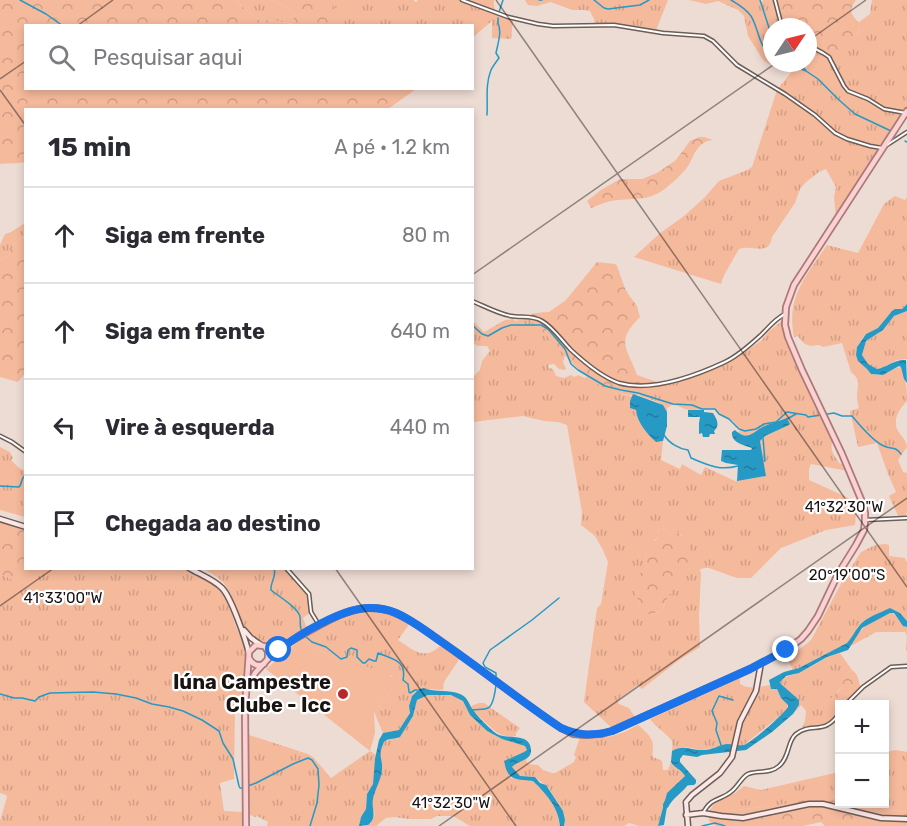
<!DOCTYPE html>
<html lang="pt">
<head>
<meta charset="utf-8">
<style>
	:root { --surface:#fff; --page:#f2f2f3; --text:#2b2b33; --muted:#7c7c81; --line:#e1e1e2 }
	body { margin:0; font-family:Rubik,sans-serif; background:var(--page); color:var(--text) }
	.controls { position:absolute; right:18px; bottom:18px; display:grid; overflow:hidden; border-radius:0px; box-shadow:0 3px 9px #0003 }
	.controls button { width:54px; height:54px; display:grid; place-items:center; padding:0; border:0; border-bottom:2px solid var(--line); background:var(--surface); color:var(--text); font:30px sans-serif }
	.compass { position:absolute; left:763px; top:18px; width:54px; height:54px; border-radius:50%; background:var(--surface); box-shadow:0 3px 9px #0003; rotate:55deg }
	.stop { position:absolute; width:18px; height:18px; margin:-14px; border:4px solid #1a73e8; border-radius:50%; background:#fff }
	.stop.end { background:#1a73e8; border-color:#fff; box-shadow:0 2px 6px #0008 }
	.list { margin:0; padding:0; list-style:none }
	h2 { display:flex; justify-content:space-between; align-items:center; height:78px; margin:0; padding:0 24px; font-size:26px }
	h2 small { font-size:20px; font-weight:400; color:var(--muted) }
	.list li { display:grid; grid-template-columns:39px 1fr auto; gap:18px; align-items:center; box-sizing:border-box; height:96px; padding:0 24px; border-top:2px solid var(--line) }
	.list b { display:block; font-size:22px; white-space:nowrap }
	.list em { font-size:20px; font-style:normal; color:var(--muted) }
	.icon { flex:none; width:33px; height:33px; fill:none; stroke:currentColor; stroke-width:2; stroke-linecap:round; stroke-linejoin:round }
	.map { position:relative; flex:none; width:907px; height:826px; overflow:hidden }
	.search { position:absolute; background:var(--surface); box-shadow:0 3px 9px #0003; left:24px; top:24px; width:450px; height:66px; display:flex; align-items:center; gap:15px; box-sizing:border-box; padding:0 21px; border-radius:0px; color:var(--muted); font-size:22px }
	.panel { position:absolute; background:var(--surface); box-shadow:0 3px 9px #0003; left:24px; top:108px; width:450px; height:462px; border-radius:0px }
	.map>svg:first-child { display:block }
	.grass { fill:url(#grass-tufts); fill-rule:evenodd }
	.forest { fill:url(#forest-crowns) }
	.park { fill:#f5b99c }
	.water { fill:url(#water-ripples) }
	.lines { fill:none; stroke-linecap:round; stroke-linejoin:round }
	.stream { stroke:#2699c5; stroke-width:1.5 }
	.river { stroke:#2699c5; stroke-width:6 }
	.street-casing { stroke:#6c5d57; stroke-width:5 }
	.secondary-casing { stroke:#6c5d57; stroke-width:7 }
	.primary-casing { stroke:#aa7a7a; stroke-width:8 }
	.street { stroke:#fff; stroke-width:2 }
	.secondary { stroke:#fde8e8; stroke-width:4 }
	.primary { stroke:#fbd1d1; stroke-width:4.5 }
	.route { stroke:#1a73e8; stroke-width:8 }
	.ticks { fill:none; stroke:#191311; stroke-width:1.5; stroke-opacity:0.45 }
	.poi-dot { fill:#b8282a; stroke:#fff; stroke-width:2 }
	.labels { text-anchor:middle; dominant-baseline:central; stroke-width:4.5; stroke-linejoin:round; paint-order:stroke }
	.poi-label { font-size:20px; font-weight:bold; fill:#191311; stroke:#fff; text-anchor:end }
	.ticks-label { font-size:15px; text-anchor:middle; fill:#191311; stroke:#fff; stroke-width:4.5; stroke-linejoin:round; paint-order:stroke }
</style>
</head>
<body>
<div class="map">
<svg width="907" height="826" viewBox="0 0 907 826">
	<defs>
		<pattern id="grass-tufts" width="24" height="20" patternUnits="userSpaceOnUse" patternTransform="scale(1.5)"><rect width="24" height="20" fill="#f5b99c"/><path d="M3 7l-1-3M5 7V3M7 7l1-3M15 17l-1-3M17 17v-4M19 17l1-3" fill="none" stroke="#d19e85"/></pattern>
		<pattern id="forest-crowns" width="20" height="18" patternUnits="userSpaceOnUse" patternTransform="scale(1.5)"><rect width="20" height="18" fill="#f5b99c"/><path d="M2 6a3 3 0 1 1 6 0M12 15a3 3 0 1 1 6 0" fill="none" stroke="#d19e85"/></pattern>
		<pattern id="water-ripples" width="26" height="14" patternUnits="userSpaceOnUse" patternTransform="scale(1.5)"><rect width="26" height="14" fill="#2699c5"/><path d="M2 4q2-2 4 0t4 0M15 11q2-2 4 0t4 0" fill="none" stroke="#207c9f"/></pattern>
	</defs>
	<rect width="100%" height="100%" fill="#eddcd4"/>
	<!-- grass -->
	<path class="grass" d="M236,0H273L294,12L295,15L293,24L269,20L260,21L246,10Z
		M322,0H413L416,2L418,0H494C493,15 501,15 513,20L511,39L492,38V21L473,37L472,26L339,25L322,1Z
		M525,0H668L655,33L608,26L595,25L594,19L590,11L583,10H572L551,2L537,6L528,5Z
		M689,0H759L761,2L764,0H770L778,27H772V63H808V47L838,52C849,44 862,38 859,22L870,14L872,0H907V113L836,219L834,197L836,187L826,169L819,172L805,183L800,189L795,203L772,237C769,257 752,244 739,249L723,277L721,284L634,257L659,234L684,216L704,198L719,181L745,171L752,167L777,90L793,70L787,67L772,66L763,60L748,36L744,16L738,10L718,1L706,4Z
		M895,196L905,200L907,197V304L902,309H895L892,311L878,328L866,334L863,337L857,347L856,355L871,374C887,378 890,368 901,367C906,379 907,388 907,401C900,408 893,418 897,429C900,436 906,438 907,447L898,460L903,472L907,473V512L904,518L900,520L889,496L896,492L888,474L877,443L858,447L850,411L859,408C858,404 857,401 857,397C857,385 862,381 851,372L842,343L823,347L819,345C808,347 804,345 798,336L794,337C786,297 806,276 827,245L858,253L884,204Z
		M25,223V236L15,242L9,255L0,261V245L5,234L11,232Z
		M907,311V359L897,360L882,368L877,369L868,364L862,355L866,341L883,330L894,316Z
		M530,317L537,329H541L565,355L563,362L566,369L564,370L559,369L554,364L548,365L549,368L553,369L556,376L564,378L571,375L574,377L578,375L585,378L587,377C602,386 615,395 633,396L630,401C643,418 637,431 661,442L663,441L661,460L680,469L682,464L701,475L705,467L735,481L766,476L760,441L765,436L789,425L783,419C777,422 770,424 764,427C754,432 750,438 739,434L740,429L733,421L718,413L716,409C708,408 699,411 691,410C684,410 679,405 672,405L667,408V412C659,398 652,402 639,395L648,392L660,383L678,381L706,372L730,361L761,341L768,332L782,321L786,322L789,338L834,437C829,449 832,452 839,463L847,466L848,471L811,464L809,469V480L853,500L856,514L855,525L826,530L781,548L751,578H737L709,568H704L699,570L701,572L699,616L700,647L679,660L642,689L638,685L620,698L618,702L619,704L629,708L636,719L614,730L584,702L597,608L601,604L608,562L603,550L595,536L581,525L582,512L567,425L558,422L544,421L523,416L473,422V377L480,370L482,361L490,351L487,346H478L473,343L472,320L484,332L505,320L513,319L516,321ZM663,528L667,530L673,529L682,535L690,568C684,579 675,586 669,595C666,601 664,609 658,612C653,615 644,614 640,611V606L633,588L641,572L646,568L647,564L645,558L647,550L653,541L658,537L659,529Z
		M0,447L10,452L13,458L11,460L18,467L25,471V517L0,510Z
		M885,544L889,545V556L905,558L906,561H907V621L900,613L890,608C882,613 870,616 862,622C856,628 853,638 847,643L799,668L793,670L786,657L796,652L811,640L843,580L861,552L875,545Z
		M25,559L26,568L195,569L219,584L224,590L236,627L244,644L247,659L242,706L235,707L234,779L220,783L224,811L242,812V826H0V821L7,797L6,795L0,793V574L14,580L22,577V568Z
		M204,569H289L312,596L311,612L303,618L307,628C298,633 288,640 278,643C260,646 245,632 238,616C234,606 232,595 226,586C221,578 212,574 204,569Z
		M374,611L391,614L410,623L398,640C413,650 424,661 440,646L443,647L460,658L444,682L443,690C429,690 413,685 410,702C409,706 410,709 410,712C408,718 402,725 399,730L383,733L374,712L396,685L392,676L373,670L347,657L341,663L301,639C326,622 343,613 374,611Z
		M892,612L905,627H907V651L906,650L907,636L905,632H876L849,647C863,624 869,623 892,612Z
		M840,653L852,670L844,675L843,685L834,696V705L836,704C849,725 828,726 814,729C808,730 805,732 800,732L805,721L806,711L801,705L793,714L799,705V700L790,693L780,682C790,673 790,677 801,672C815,666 824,656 840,653Z
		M740,678V684C749,690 760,687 770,685L771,689H777L780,696L788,705L787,710L781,715L745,744L738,746L727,745L702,750L686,747L678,748L672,751C672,748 673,744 672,741C671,738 654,725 650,719Z
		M428,695H451L458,698L463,701L470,715L487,731L502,739L525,746L527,750C520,756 509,756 504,763L511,778L533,781L552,801L557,813L560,826H470L453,816H436L431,819H409L394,817L386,818L376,826H366L371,823L375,814C367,801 380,784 381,771C382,764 379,757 380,751C380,747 382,745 384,742L391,738L398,739L413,716L417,700Z
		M479,703H484L520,728L516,733V736C501,738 496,732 486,723C481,718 476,714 472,708L471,706Z
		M638,725C644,730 653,737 653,746C653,750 652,753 653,757L662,761L663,770H668L671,762C674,768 681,770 685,776L667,793L658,826H639L629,823L624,826H564L565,820L563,811L548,787L535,777L520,776L512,767L514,764L528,757L526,760L528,764L538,765L543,770L552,773H555L574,762L576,757L574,755L580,737C601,742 620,735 638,725Z
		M249,735L308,754L313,757L331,778L370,751L376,755L373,784L367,794L366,809L361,817L359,826H267L268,822L257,816L255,817L248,814Z
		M896,750L907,752V812L868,808L857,804H884L885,752Z
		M839,772V797L836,796L779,805L721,812L710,810L716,801L735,793L744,786L761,790Z"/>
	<!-- forest -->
	<path class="forest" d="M0,0H236L246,10L260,21L269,20L292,24L295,15L294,12L273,0H322V1C331,3 336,7 340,14L337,21L339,26H26V88L416,89L388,109L26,110L25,162C17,164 8,163 0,164Z
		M770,0H856C847,12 852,15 860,24C859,37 849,51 836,52C828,53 819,50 811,48L808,47V27H778Z
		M699,137H704L713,140C695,142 695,157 686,169C680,176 673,182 666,188C649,201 637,198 618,200C608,201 600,204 591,208L587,201L601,190L620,179H642L657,173L676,160L690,141Z
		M25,236L26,372L18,382L0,377V261L9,255L15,242Z
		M597,262L615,264L617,266L626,291L637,306L640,317C615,342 627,347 637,375L660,383V386C654,393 644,394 635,395C600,396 576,367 554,344C548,338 545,331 537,329L530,317L532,316L531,314C534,313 546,312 549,312L566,300Z
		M0,518L12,520L25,527L26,559L22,568V577L17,581L0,574Z
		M660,527L667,530L669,528C685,532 693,551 690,566C688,577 677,585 670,593C667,599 665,605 661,610C656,614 644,616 640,611V606L633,588L635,579L638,575L646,568L647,564L645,558L647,550L645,544L647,541C661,542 656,536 660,527Z
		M852,670C860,675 858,683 862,691L848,704H840L839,710L836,704L834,705L832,710L829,711C824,697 837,697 842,686C843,683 844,678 844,675Z
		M824,796L839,797L840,804C862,804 884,811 907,812V826H825L821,822L803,826H716L709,821L710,810L721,812L779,805Z"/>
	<!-- park -->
	<path class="park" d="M301,639L341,663C343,661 345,658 348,657C353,655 356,662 361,664C372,670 389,671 397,682L396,685L374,712L375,733L370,751L266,669Z"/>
	<!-- water -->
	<path class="water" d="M907,304V311L894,316L883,330L866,341L862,355L868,364L877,369C888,367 894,359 906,360L907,383L904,379L901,367L899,366L883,375L871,374L867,369L858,361L856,355L857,347L866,334L878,328L892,311L895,309H902Z
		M633,394L663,405L667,412V426L663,441L656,442C647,434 637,422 636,410L630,408V401Z
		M688,410H704V412L713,413C716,418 721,425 714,431L715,434H710L709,437H703L702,433L699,434V423L700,417H688Z
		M787,418L790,424L789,425L765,436L760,441L766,476L737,481L738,465L726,463L721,461L722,450H751L752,448C744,445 731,443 732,432L735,430C749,443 754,430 767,425C774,423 780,420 787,418Z
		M890,608L900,613L907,621V627L903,626L894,613H890L862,628L848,650L827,657L799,673L786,676L780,682L781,684L799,700V705L793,714L772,732L746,750L702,755L697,757L683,755L680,759V762L696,780V783L694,785C667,785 668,804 664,825L658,826L667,793L685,776C681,769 674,768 671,762L672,751C683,744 693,751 704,750C712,750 719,745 727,744C734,744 739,747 746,744C755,739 783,715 788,707V705L781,698L777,689H771L769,680L784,672L799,668L847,643C852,638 854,632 859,626C866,617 880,613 890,608Z
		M424,688C435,693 449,689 460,694C469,698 468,704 474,711C477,716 492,731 497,734C508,740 530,732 531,750C532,760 517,761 512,767L520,776L535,777L540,783L546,785L563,811L565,820L564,826H560C558,806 546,794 533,781C514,779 508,781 504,761L524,752L527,750L525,746L502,739L487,731L470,715L463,701L451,695H428L417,700L413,716L400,737C395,740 389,737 384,742C377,757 383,757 382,770C381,780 375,789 373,799C371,810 378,817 368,825L359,826L361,817L366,809L367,794L373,784L375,759L379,740L383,733L399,730L410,713L409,706L412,696L419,689Z"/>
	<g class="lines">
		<!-- stream -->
		<path class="stream" d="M20,0L46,14L63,26
			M539,0H542
			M594,0L604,8L608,9L640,5L649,0
			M731,0C738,4 746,9 751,16C759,29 758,46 772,56
			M760,0L772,37
			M499,12L503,0
			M788,63L806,71L818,79L839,100L855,114L891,131
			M800,63L806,71
			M487,115C488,100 485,85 491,70C493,66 496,62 499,58L496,53C498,43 502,32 498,23V18
			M905,141L907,142
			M472,325L482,334L488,336L502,328L511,325H541L548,329L565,349L571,364L578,370L605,386L621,390L638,393L673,404L692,405L702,409H715L719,414L729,419L739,429L745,431L756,429L764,424L776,422L787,412L806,415L808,417L834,413L842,416H852C860,425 872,441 884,446C892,450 894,445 901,454
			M787,419L796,414
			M664,435C669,443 679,449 688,450L691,458C708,465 719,471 738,466
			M763,438L765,461H764
			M0,486L19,487C23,483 20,478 26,475
			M274,568C277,577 270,582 271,590C278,596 299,608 300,617C301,624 299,626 302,632
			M305,636L312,642L326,647L341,659L347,657L348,650L351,648L357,650V657L363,663H365L369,659L374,661H376L378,653C392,659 407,660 403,680L408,684L409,692L410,693L415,690H417
			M496,678V673L485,667L483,663L490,650L532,620L559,598
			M0,694L14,698H22L35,701L39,697L50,693L93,692L116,694L136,698L152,704L169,707L183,711L202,720L219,731L223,743L233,759L239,786L240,788H242
			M472,710C477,709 484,710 488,708C494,705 495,691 496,685
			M721,745L716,730L717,723L712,711L719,696L733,700
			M248,786L256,783L293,764L308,758L312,760L318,769L319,785L317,803L310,826
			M702,826L715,823L725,826"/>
		<!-- river -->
		<path class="river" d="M666,805C671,794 683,790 688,779"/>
		<!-- street casing -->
		<g class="street-casing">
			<path id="street" d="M462,0L508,17L538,24L553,26L614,25L663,33L704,36L713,41L737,65L785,94L815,115L835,133L847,139L870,146L882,148
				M775,0L782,27
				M808,45L823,53L829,57L844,86L848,91L868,99L884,109L906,113
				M887,145L907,132
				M472,301C484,306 499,314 511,316C521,318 532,315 542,321C554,328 561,340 571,350C584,362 601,377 619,383C651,392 695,376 725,362C738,356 750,345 761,335C769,327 775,319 785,314
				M0,436L12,442L26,452
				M865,520L907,518
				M286,568L309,594L311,612L319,625
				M846,704L863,687L891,667L907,666
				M703,813C712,796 721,801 732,791C738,786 742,777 748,774C758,770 770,774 779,766C790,757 787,741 796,734C813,721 824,737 840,712"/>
		</g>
		<!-- secondary casing -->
		<g class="secondary-casing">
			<path id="secondary" d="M0,519L26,527
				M189,568C199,574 213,579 222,588C231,597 246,640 249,654
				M244,630L251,638L261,645
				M686,815L703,813L721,816L743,818L809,804H823L881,818L907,819
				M688,826L686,802L692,795L720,773L732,757L740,722L756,691L761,663"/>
		</g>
		<!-- primary casing -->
		<g class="primary-casing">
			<path id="primary" d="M249,658C252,664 257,667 264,664
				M268,659C280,647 294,639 309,631C332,618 355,604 382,609C404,613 424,630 442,642C482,670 521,701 561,728L573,734L584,735L602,734L612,731L750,669L786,650L801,639L808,631L818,616L838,574L856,545L864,530L865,522V513L863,504L842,454L802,370L788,337L785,325L786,307L794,285L907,111
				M249,686L255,673L268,659V651L265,647
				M246,826L245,709L249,652L256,645L271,647L282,645"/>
		</g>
		<!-- street -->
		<use href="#street" class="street"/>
		<!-- secondary -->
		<use href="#secondary" class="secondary"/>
		<!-- primary -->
		<use href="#primary" class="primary"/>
	</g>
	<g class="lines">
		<!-- route -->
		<path class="route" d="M279,650C299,634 343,608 369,608C378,608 387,609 396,613C414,621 430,634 446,645C485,672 522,702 561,728C579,736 593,736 612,731L750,669L786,650"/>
	</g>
	<!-- ticks -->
	<path class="ticks" d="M496,0L907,587M77,26L113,0M808,41L866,0M0,79L26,61M0,90L26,126M472,275L776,63M335,568L516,826M0,606L54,568M439,826L907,498"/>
	<!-- markers -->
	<circle class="poi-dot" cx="343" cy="694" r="6"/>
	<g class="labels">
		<!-- poi labels -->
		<g class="poi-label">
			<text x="331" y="682">Iúna Campestre<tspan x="331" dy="23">Clube - Icc</tspan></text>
		</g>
	</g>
	<g class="ticks-label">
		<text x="844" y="512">41°32'30"W</text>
		<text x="847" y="580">20°19'00"S</text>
		<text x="63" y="603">41°33'00"W</text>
		<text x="451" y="808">41°32'30"W</text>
	</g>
</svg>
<div class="controls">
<button>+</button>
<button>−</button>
</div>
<svg class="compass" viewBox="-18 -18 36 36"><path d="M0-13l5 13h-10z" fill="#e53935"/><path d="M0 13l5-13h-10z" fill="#7c7c81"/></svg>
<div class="stop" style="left:279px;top:650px"></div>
<div class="stop end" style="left:786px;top:650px"></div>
<div class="search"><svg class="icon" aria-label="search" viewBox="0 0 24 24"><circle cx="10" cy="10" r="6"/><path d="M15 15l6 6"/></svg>Pesquisar aqui</div>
<section class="panel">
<h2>15 min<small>A pé · 1.2 km</small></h2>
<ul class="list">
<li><svg class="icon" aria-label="ahead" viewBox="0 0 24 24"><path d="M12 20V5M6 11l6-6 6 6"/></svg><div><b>Siga em frente</b></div><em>80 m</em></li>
<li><svg class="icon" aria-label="ahead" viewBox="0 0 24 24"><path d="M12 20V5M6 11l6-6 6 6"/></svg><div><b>Siga em frente</b></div><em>640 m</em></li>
<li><svg class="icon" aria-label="left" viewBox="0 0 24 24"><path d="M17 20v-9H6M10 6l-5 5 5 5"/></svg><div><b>Vire à esquerda</b></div><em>440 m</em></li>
<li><svg class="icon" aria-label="arrive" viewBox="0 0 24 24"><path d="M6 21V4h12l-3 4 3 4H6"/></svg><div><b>Chegada ao destino</b></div></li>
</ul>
</section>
</div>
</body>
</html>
